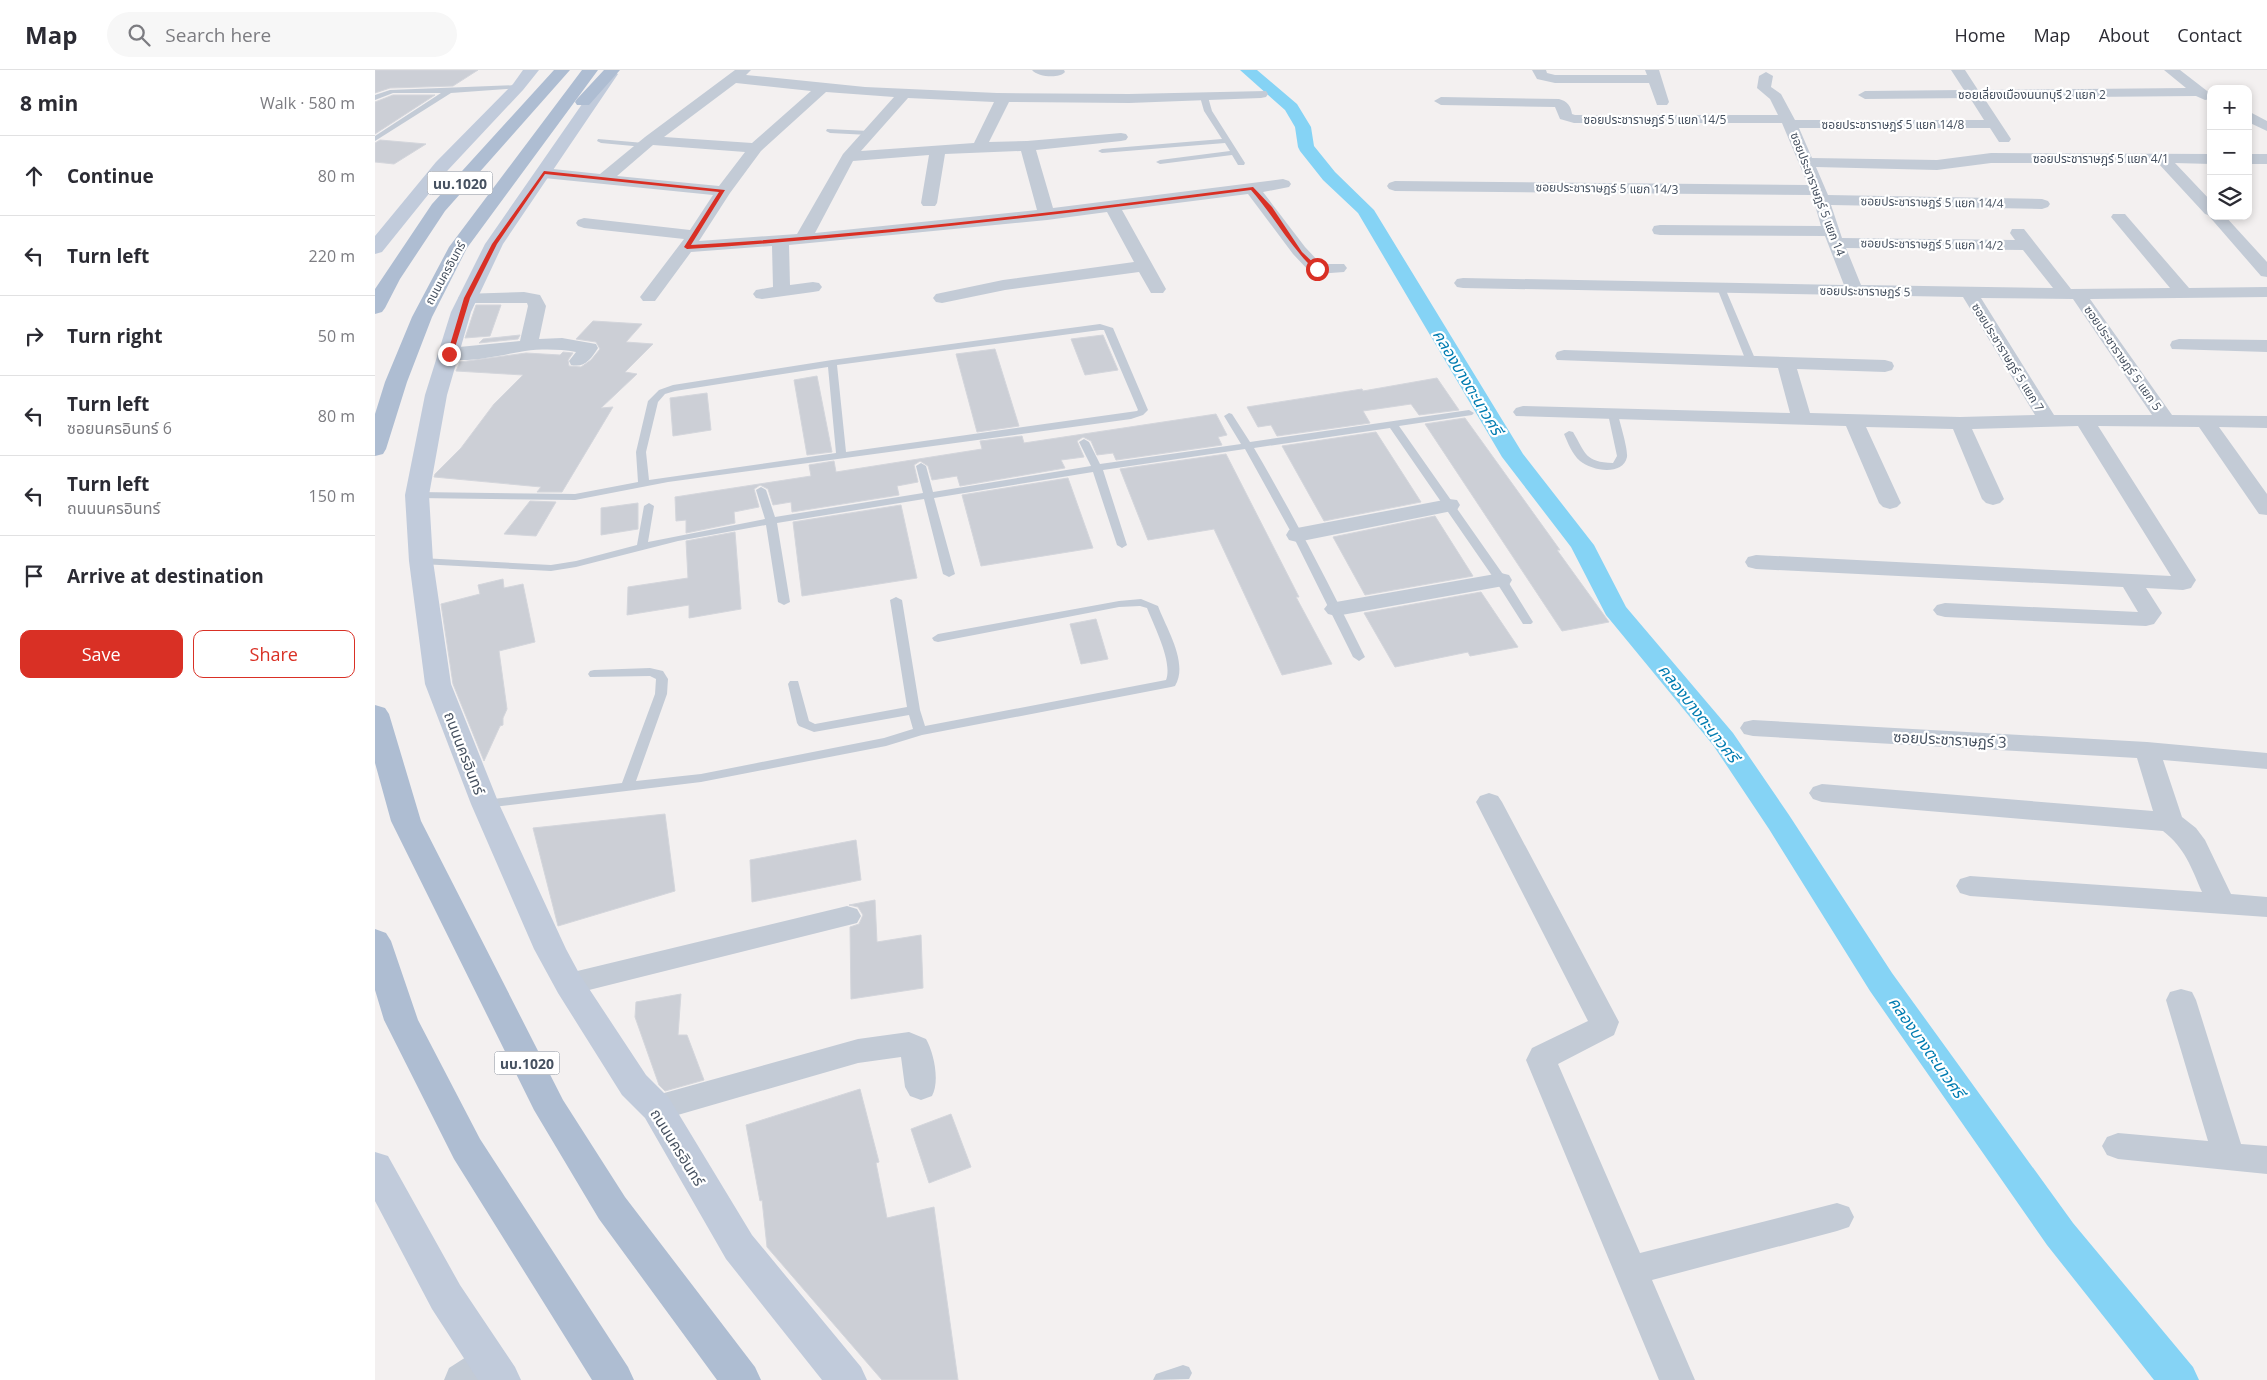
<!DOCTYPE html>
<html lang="en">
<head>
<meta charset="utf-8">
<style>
	:root { --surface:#fff; --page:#f7f7f7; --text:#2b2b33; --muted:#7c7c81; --line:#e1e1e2; --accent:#d93025 }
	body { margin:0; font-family:"Open Sans","Noto Sans Thai",sans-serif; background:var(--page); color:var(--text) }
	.controls { position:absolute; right:15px; top:15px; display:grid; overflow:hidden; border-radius:10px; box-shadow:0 2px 8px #0003 }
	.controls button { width:45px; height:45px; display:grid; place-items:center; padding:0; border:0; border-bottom:1px solid var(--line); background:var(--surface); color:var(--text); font:25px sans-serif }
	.stop { position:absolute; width:15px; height:15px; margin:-11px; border:4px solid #d93025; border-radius:50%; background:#fff }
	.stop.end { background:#d93025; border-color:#fff; box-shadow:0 1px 5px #0008 }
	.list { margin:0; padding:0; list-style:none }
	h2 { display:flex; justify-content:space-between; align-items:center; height:65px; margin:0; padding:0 20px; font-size:21px }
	h2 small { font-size:16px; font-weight:400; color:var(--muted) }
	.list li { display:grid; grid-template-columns:32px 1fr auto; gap:15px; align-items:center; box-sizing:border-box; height:80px; padding:0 20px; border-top:1px solid var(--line) }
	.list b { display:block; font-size:19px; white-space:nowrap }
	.list p { margin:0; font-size:16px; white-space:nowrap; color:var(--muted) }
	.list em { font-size:16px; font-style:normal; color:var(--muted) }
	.actions { display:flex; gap:10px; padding:15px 20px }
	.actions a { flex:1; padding:11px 0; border:1px solid var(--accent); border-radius:10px; text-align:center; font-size:18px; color:var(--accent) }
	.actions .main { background:var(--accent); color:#fff }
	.icon { flex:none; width:28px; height:28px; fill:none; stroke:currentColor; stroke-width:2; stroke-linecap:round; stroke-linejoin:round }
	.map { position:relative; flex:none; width:1892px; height:1310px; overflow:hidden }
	header { display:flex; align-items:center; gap:30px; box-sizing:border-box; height:70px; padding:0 25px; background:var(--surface); border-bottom:1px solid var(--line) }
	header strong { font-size:24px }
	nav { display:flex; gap:28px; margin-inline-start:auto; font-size:18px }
	.search { width:350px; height:45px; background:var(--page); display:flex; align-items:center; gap:12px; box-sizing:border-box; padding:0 18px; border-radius:28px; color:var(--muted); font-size:19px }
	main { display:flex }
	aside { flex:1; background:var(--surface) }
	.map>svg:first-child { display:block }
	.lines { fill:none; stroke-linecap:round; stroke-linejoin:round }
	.canal { fill:#85d3f5; fill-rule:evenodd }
	.building { fill:#cccfd6; stroke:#d4d6dc }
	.service { fill:#c3cbd6; fill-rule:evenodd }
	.minor { fill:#c3cbd6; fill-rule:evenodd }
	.secondary { fill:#c1cbdb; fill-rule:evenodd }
	.primary { fill:#aebdd2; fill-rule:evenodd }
	.route { fill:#d93025 }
	.labels { text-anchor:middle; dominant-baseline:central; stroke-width:4.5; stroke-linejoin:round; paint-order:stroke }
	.far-street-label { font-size:12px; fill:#465160; stroke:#fff }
	.shield { fill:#fff; stroke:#7e8590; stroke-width:1 }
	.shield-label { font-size:14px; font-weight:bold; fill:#465160 }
	.street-label { font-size:15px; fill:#465160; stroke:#fff }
	.water-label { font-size:16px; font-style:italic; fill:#017cb1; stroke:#fff }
</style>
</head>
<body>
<header>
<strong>Map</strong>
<div class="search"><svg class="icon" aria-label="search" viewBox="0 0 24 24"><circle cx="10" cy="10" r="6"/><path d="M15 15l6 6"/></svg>Search here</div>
<nav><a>Home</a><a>Map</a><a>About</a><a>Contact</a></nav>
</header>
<main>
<aside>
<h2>8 min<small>Walk · 580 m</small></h2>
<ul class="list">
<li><svg class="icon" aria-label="ahead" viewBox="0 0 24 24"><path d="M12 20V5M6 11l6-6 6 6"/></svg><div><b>Continue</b></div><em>80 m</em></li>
<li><svg class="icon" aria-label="left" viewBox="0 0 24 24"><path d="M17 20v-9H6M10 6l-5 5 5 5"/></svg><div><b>Turn left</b></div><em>220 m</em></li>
<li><svg class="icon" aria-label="right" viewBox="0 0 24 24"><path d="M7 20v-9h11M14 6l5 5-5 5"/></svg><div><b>Turn right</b></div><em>50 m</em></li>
<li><svg class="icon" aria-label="left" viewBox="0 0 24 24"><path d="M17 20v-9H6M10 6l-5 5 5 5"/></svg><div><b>Turn left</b><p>ซอยนครอินทร์ 6</p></div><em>80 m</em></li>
<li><svg class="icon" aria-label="left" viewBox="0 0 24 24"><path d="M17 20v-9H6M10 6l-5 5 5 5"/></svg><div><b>Turn left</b><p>ถนนนครอินทร์</p></div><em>150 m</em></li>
<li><svg class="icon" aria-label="arrive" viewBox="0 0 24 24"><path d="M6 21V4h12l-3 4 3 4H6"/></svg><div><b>Arrive at destination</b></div></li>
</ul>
<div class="actions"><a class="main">Save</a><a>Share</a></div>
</aside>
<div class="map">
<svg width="1892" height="1310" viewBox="0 0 1892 1310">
	<rect width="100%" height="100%" fill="#f3f0f0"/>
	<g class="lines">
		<!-- canal -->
		<path class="canal" d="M865,0H882L922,34L936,57L939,76L960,102L999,140L1148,384L1219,475L1251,537L1358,663L1414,745L1517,903L1698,1153L1818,1297L1824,1310H1779L1672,1175L1495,921L1394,759L1338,675L1231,545L1196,477L1127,387L983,143L948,110L925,81L923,77L920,57L910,40Z"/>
	</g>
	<!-- building -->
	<path class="building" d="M0,0H103L78,16L15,18L0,23Z
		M18,25H60L0,64V32Z
		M5,70L51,74L19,94L0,92V73Z
		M101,235H126L115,266L90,268Z
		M218,251L267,254L251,272L278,274L250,302L262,304L226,338L238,337L187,422H162L166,417L59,407L60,404L86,378L119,334L148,305L81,301L85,292L151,283L185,285L188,282L198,283L193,290L194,296L206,297L216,290L225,279L221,272L201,269Z
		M145,265L143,269L104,273L108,269Z
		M728,265L743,300L710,305L696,269Z
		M620,279L644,356L602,362L581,284Z
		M442,306L457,382L432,385L419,310Z
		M1062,308L1084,340L1044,345L1036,334L988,341L995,353L902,366L896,355L883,357L872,337L987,319L988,321Z
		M332,323L336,360L298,366L295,328Z
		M841,344L852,365L843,367L847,375L741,390L738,383L722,385L716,371L708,367L702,371L709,387L686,390L690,398L585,416L582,406L557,410L553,396L545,391L539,395L543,412L522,416L524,425L417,442L416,432L398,435L393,419L385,415L379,419L384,437L359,442L360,453L311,463V450L301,451L300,427L436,406L434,395L459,391L461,402L607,379L605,371L647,366L649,373Z
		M1090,348L1185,480H1182L1234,552L1187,561L1050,354Z
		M1001,362L1046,432L949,451L907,376Z
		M851,384L924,527H921L957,594L907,605L839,459L773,470L745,399Z
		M693,408L718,478L606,496L587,425Z
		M155,431L181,432L161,466L129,464Z
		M263,433V459L226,465V438Z
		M526,435L542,508L427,526L418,452Z
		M1060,446L1098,506L990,525L958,467Z
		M360,462L366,539L314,548V535L252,545L253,517L313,508L311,471Z
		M128,509L129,518L148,514L160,572L124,581L132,639L128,648V655L125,656L109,691L78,614L66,534L105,524L103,515Z
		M1106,522L1143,577L1095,586L1093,582L1020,597L989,543Z
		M721,549L733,589L706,594L695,554Z
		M290,744L300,821L183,856L158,758Z
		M481,770L486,810L377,832L375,790Z
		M500,830L502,872L546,865L548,918L476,929L475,857L484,854L488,845L483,837L474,835Z
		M306,924L303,965H312L329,1010L290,1021L284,1015L260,947L261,932Z
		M485,1019L504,1092L501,1093L512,1148L559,1137L583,1310H507L392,1177L387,1130L385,1131L371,1055Z
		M576,1044L596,1097L554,1113L536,1059Z"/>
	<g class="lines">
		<!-- service -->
		<path class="service" d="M143,15L147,17L145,18L76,23L0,71V66L66,23H18L0,30V25L15,20Z
			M829,25L833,27L837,41L870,93L869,95H863L857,85L785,94L781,92L785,90L855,81L850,73L727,83L723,81L727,79L847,69L829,41L825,27Z
			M452,59L494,61L498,63L494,65L455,63L451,61Z
			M223,69L269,73L273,75L269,77L226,73L222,71Z
			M1343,216L1350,218L1381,291L1379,293H1373L1371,291L1342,218Z
			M725,254L738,258L773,340L768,345L756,349L293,412L200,430L42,428L37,425L42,422L200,424L263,412L261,382L273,331L284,320L298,315L457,290ZM725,260H729L763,340L762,341L471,382L462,295ZM453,297L461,383L274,410L271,382L283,332L290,324L300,321Z
			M1094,340L1099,343L1097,345L1024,356L1132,510L1158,552L1156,554H1148L1120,510L1015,358L879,378C919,446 955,516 990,587L984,591L978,587L917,464L870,379L728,400L752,475L747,478L742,475L718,402L559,428L580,504L574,507L568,504L549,429L402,453L415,532L409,535L403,532L391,455L303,471L201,497L176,501L46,494L40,491L46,488L176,495L201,491L262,475L269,436L274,433L279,436L273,472L390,449L381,420L386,417L391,420L400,447L548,423L541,396L546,393L551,396L558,422L716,396L704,372L709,369L714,372L725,394L866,374L849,346L854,343L857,344L875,372Z
			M1238,341L1243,344C1245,354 1253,378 1252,387C1248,406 1217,401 1205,391C1197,384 1193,373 1189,364L1194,361L1198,362C1211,384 1210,392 1238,393L1242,386L1233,344Z
			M521,527L527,530L545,640L550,656L791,610C798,592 779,556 772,538L765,536L744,537L563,572L559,571L557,568L563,564L744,531L766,529L783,536C791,558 814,593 800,616L796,617L547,665L511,676L326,712L110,738L103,734L110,730L247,713L280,624L281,609L275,606L215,607L213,604L215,601L219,600L275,598L288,601L293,609L292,624L261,711L326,704L509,668L538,659L534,645L439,662L424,656L422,653L413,614L415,611H423L434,651L440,654L532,637L515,530Z
			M808,1295L814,1297L817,1303L814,1309L778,1310L781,1304Z"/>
		<!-- minor -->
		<path class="minor" d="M360,0H376L371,5L490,17L622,23L754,24L891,21L893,24L891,27L886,28L754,33L634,32L614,72L652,71L746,63L751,64L753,67L751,70L746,71L661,80L678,138L908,109L914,111L916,114L914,117L888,122L930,177L946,194H969L972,198L969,202L942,204L936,203L918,184L873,124L747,140L791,219L788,223H776L764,202L630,220L567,233L561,232L558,228L561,224L628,210L759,192L732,142L672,150L414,175L415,215L438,212L444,213L447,217L444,221L438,222L387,229L381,228L378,224L381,220L398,217L397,176L316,182L280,231H268L265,227L309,169L209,158L203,156L201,153L203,150L209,148L315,160L338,125L169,108L164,106L161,103L164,100L169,98L225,104L270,67ZM361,13L436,21L377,73L289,67ZM451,22L519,27L468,84L422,164L324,171L355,123L386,81ZM533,28L619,32L599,73L486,81ZM278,75L370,82L344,116L242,106ZM646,81L662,140L440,163L478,91L554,85L546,133L548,136H560L562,133L570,84Z
			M657,0H689L690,2C684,9 663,7 657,0Z
			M1157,0H1171L1172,3L1180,5H1272L1270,0H1284L1294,32L1292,35H1282L1274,13H1180L1162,9Z
			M1576,0H1590L1603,20L1811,18L1789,0H1805L1836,24L1835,29L1830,30L1821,26L1609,28L1636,69L1634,72H1624L1615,58H1424L1437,88L1562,90L1616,83L1836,84V94L1800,93L1836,131V146H1850L1892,192V207L1886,206L1833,145L1830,144L1783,93H1616L1562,100L1441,97L1453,125L1667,129L1673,131L1675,134L1673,137L1667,139L1456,135L1467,168L1640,170L1635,163L1637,159H1649L1696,219L1795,218L1736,147L1738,144H1750L1814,218L1892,217V227L1715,229L1797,345L1892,346V358L1844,357L1892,424V445L1884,444L1824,357L1723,356L1821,510L1816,518L1808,520L1771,518L1787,543L1779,554L1771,556L1570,547L1562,545L1558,540L1562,535L1570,533L1763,542L1748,517L1381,499L1373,497L1370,492L1373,487L1381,485L1796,506L1703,356L1597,359L1629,429L1625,433L1618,435L1611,433L1607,429L1578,359L1491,357L1526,433L1522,437L1515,439L1508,437L1504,433L1471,356L1141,346L1138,342L1141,338L1148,336L1415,343L1403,298L1182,290L1180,286L1182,282L1189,280L1510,290L1517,292L1519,296L1517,300L1510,302L1422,299L1435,343L1585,347L1660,345L1588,227L1088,218L1082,217L1079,213L1082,209L1088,208L1469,215L1450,166L1285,165L1279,164L1277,160L1279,156L1285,155L1446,156L1437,125L1020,121L1014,119L1012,116L1014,113L1020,111L1433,115L1407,53H1199L1185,49L1180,37L1066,35L1059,31L1066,27L1184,29C1192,31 1196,36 1197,44L1200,45H1403L1395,29L1382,18L1384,6L1391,2L1398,6L1396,17L1406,24L1420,50H1609L1595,28L1490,29L1483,25L1490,21L1589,20ZM1471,178L1648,180L1678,218L1486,215ZM1606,228L1698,229L1777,345H1679Z
			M1873,41L1892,51V61L1873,52Z
			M1873,84H1892V94H1873Z
			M149,222L165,225L171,236L164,269L187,268L221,274L223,278C216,289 210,298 196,295L194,291L201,282C184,279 166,279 150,281C124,285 93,294 67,288L65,284L67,280L74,278L145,271L153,236L152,233H92L86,232L83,228L86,224Z
			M1804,269L1892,270V282L1797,279L1795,275L1797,271Z
			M1074,429L1082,430L1085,435L1082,440L922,472L914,470L911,465L914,460L922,458Z
			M1126,503L1134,505L1137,510L1134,515L961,546L953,544L949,539L953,534L961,532Z
			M1378,650L1772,672L1892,683V699L1788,690L1807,747L1821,758L1830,770L1856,824L1892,827V847L1595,826L1585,823L1581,816L1585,809L1595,806L1827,822C1816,797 1810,778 1788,761L1447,732L1438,729L1434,723L1438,717L1447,714L1778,741L1762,688L1378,666L1369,664L1365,658L1369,652Z
			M1114,723L1123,726L1127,732L1244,952L1239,965L1183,994L1265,1183L1462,1133L1474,1137L1479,1147L1474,1157L1462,1161L1277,1210L1320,1310H1284L1151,990L1157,978L1213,951L1101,732L1105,726Z
			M472,836L482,839L486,846L482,853L194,925L184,922L179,914L184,906L194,903Z
			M1806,919L1817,922L1821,930L1866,1074L1892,1076V1104L1743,1089L1732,1085L1727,1076L1732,1067L1743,1063L1833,1071L1791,930L1795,922Z
			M534,962L551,969C559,983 565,1011 557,1026L546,1030L535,1026L530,1017L526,987L483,993L282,1051L271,1047L266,1038L271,1029L282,1025L483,969Z
			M115,1275L128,1280L133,1292L128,1304L118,1310H69L74,1298L102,1280Z"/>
		<!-- secondary -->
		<path class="secondary" d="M148,0H164L148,20L73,100L7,182L0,184V166L61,92L138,14Z
			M230,1L237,0L243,4L128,174L96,242L72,325L54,425L58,491L76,614L124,734L191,879L205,905L271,1005L294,1028L377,1165L486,1297L492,1310H447L351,1189L270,1048L247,1025L183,923L159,879L96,734L50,614L34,491L30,425L50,325L76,242L110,174Z
			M0,1082L13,1086L85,1215L140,1297L146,1310H103L57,1239L0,1131Z"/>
		<!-- primary -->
		<path class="primary" d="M179,0H195L70,141L25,209L10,238L7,242L0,244V219L57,134Z
			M207,0H223L92,178L57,247L32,312L11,379L8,384L0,386V344L10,312L37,247L74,177Z
			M229,0H245L214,35H202L200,32L202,29Z
			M0,635L10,638L14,644L46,751L188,1030L250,1127L380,1297L386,1310H342L224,1149L159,1040L16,751L0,693Z
			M0,859L11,863L16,871L43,950L105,1069L253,1297L259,1310H217L79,1089L9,950L0,920Z"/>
	</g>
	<!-- route -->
	<path class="route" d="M169,101L350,120L316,175C504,164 691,141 878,117L897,137L927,182L945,199L940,200C915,177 899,146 876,120C689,144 501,167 312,179L309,177L344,122L170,104L122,174L95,228L78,284L72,285L89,228L117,174Z"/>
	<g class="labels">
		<!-- far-street labels -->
		<g class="far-street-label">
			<text x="1657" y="24">ซอยเลี่ยงเมืองนนทบุรี 2 แยก 2</text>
			<text x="1280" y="49">ซอยประชาราษฎร์ 5 แยก 14/5</text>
			<text x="1518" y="54">ซอยประชาราษฎร์ 5 แยก 14/8</text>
			<text x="1726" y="88">ซอยประชาราษฎร์ 5 แยก 4/1</text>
			<text transform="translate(1232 118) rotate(1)">ซอยประชาราษฎร์ 5 แยก 14/3</text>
			<text transform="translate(1443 124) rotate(69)">ซอยประชาราษฎร์ 5 แยก 14</text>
			<text transform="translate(1557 132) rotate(1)">ซอยประชาราษฎร์ 5 แยก 14/4</text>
			<text transform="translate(1557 174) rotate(1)">ซอยประชาราษฎร์ 5 แยก 14/2</text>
			<text transform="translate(70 203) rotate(-61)">ถนนนครอินทร์</text>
			<text transform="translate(1490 221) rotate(1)">ซอยประชาราษฏร์ 5</text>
			<text transform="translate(1633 287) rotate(58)">ซอยประชาราษฎร์ 5 แยก 7</text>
			<text transform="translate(1748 288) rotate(55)">ซอยประชาราษฎร์ 5 แยก 5</text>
		</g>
		<!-- shield labels -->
		<g class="shield">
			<rect x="52.5" y="101.5" width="65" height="23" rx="4"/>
			<rect x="119.5" y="981.5" width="65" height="23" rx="4"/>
		</g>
		<g class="shield-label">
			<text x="85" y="113">นบ.1020</text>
			<text x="152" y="993">นบ.1020</text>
		</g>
		<!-- street labels -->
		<g class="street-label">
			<text transform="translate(1575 669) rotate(3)">ซอยประชาราษฏร์ 3</text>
			<text transform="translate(90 683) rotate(69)">ถนนนครอินทร์</text>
			<text transform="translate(303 1077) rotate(58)">ถนนนครอินทร์</text>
		</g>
		<!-- water labels -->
		<g class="water-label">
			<text transform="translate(1093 312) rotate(59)">คลองบางตะนาวศรี</text>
			<text transform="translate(1324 643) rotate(52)">คลองบางตะนาวศรี</text>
			<text transform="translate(1552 977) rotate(55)">คลองบางตะนาวศรี</text>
		</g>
	</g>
</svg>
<div class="controls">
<button>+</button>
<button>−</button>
<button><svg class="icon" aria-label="layers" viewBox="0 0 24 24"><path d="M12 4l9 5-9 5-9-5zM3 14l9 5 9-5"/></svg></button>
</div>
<div class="stop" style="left:942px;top:199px"></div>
<div class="stop end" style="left:74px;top:284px"></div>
</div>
</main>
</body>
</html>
